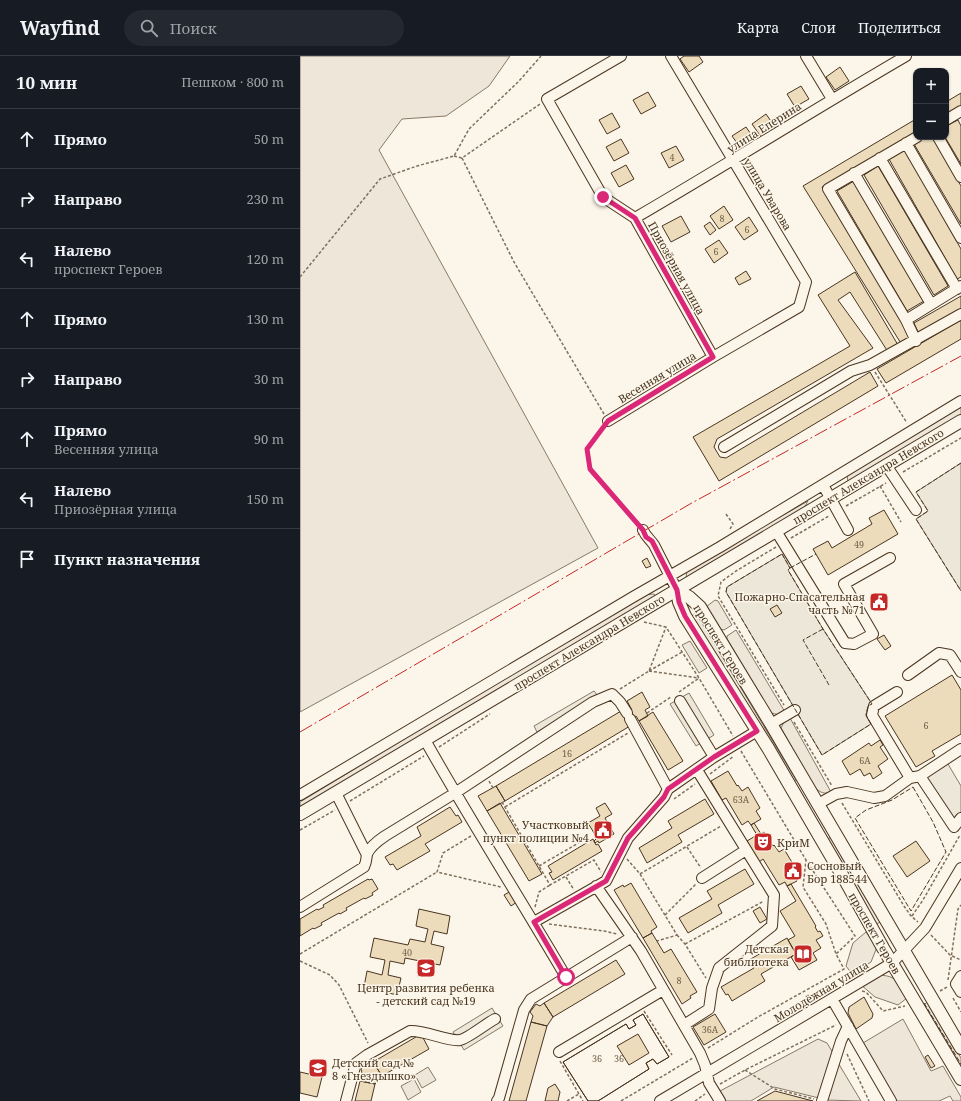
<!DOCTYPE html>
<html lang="ru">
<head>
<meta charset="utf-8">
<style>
	:root { --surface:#171b24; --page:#242831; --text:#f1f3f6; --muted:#9ea1a6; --line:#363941 }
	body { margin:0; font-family:"Noto Serif",serif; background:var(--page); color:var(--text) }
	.controls { position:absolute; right:12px; top:12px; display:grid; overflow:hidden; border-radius:8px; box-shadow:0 1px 3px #0004 }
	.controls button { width:36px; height:36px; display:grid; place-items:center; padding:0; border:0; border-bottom:1px solid var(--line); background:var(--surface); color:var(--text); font:20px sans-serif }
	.stop { position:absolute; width:12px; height:12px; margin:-9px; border:3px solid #db2777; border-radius:50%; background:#fff }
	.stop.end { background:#db2777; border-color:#fff; box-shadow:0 1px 4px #0008 }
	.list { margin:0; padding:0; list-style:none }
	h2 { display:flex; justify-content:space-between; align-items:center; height:52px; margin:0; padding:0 16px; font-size:17px }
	h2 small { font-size:13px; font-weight:400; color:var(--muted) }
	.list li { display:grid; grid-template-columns:26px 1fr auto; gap:12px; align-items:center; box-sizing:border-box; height:60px; padding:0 16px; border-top:1px solid var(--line) }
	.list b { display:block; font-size:15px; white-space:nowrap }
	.list p { margin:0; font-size:13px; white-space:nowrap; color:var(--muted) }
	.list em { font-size:13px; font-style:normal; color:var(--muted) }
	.icon { flex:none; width:22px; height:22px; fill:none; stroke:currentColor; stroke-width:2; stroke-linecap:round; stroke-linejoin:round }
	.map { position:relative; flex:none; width:661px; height:1045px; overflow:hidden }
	header { display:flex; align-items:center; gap:24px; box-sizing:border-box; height:56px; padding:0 20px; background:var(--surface); border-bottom:1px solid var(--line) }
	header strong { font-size:19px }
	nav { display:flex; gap:22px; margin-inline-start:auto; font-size:14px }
	.search { width:280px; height:36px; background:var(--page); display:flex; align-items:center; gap:10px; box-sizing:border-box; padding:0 14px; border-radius:22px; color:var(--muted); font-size:15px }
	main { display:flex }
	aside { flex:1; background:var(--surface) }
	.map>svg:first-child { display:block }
	.green { fill:#ede6d9; stroke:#887966 }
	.parking { fill:#ede7d9; stroke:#887966 }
	.building { fill:#ecdcbc; stroke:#4a3520; fill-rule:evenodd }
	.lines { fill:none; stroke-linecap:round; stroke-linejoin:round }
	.minor-casing { stroke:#4a3520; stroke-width:12 }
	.major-casing { stroke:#4a3520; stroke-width:14 }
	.path { stroke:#7f6f5c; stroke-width:1.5; stroke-dasharray:3 2; stroke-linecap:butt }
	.minor { stroke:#fbf6e9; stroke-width:10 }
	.major { stroke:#fbf6e9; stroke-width:12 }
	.fence { stroke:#4a3520; stroke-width:1; stroke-dasharray:5 2; stroke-linecap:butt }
	.power { stroke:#c62828; stroke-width:1; stroke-dasharray:14 3 2 3; stroke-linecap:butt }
	.route { stroke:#db2777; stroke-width:5 }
	.labels { text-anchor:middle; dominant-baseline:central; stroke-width:3; stroke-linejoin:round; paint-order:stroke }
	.number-label { font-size:9px; fill:#725f47 }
	.street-label { font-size:11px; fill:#4a3520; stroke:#fbf6e9 }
	.poi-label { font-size:11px; fill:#4a3520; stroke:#fbf6e9; text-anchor:end }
</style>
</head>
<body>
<header>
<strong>Wayfind</strong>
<div class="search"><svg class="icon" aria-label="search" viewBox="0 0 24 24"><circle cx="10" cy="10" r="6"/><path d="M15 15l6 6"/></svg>Поиск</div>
<nav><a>Карта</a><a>Слои</a><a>Поделиться</a></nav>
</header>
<main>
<aside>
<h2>10 мин<small>Пешком · 800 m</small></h2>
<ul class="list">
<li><svg class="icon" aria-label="ahead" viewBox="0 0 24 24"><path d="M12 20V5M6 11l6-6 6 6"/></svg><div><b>Прямо</b></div><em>50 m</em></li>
<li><svg class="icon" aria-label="right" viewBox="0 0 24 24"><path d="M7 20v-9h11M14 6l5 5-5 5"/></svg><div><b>Направо</b></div><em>230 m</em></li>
<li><svg class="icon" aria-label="left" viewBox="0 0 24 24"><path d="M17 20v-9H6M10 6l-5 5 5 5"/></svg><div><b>Налево</b><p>проспект Героев</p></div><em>120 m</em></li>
<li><svg class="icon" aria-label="ahead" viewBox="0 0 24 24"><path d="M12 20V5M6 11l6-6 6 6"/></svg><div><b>Прямо</b></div><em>130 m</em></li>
<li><svg class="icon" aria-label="right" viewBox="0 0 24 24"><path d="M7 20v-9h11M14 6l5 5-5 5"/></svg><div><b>Направо</b></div><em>30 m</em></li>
<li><svg class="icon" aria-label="ahead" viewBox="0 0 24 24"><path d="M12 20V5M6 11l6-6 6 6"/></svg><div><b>Прямо</b><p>Весенняя улица</p></div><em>90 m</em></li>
<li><svg class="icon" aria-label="left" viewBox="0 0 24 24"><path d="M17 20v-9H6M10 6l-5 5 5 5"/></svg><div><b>Налево</b><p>Приозёрная улица</p></div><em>150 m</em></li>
<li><svg class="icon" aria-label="arrive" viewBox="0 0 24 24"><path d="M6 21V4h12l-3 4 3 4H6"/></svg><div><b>Пункт назначения</b></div></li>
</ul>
</aside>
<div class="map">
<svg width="661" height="1045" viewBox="0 0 661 1045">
	<rect width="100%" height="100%" fill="#fbf6e9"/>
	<!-- green -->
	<path class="green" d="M0,0H210L189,30L146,60L102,63L79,94L298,492L0,656Z
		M661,351V359L548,426L547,419Z
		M508,445L503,454L386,522L387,514Z
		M354,538L356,540L0,752V746L342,539Z
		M415,544L418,545L432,569L424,574L420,573L406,551Z
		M396,557L496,724L493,726L392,560Z
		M436,574L485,656L480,659L471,657L427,583V580Z
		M490,662L531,736C524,739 520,736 514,731L481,672L484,666Z
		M531,781L581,866L576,868L527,784Z
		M566,876L577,891L571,906L552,918L546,910L552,890L553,887Z
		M579,919C598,920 598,927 607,942L598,949L575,941L560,928Z
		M627,946L661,1002V1011L624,949Z
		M603,963L631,1015L643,1010L661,1041V1045H653L650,1040L639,1045H597L563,987Z
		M518,983L527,987L533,997L519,1042L474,1031L451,1045H426L420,1035Z
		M537,1005L561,1045L525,1044Z
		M128,1011L136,1024L122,1032L115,1019Z
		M114,1023L121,1036L108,1044L101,1030Z"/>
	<!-- parking -->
	<path class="parking" d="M661,407V535L616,463L628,455L616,436Z
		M482,498L490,512L488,514L523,573L572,648L568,651L566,659L571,668L522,699L426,536L427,531Z
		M390,585L407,612L399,617L382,589Z
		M294,635L298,640L237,676L234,670Z
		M389,637L414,679L396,690L370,648Z
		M645,703L661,730V762L654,771L620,720Z
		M192,952L203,970L164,994L153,976Z"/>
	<!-- building -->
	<path class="building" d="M384,0H399L403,6L389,16L380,3Z
		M540,11L549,25L535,34L526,21Z
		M501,30L509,43L495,51L487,38Z
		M348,36L356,50L341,58L333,44Z
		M661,37V50L646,59V46Z
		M312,57L320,71L307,78L299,64Z
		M466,58L475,71L461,81L452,68Z
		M616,63V77L522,131L612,284L602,289L503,130Z
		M658,64L661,70V108L645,81L646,70Z
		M446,71L455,84L442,94L432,80Z
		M626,81H632L661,130V168L614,88Z
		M321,83L329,97L314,105L306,91Z
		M376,90L384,104L369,112L361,97Z
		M605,94L661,193V221L657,223L589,103Z
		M326,109L334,123L319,131L311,117Z
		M578,110L648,230L634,239L564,119Z
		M554,125L624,245L607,255L537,135Z
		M424,150L433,164L419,173L410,160Z
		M381,160L390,176L371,186L362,170Z
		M449,161L458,175L444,184L435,171Z
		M410,166L416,174L410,179L404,170Z
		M419,184L428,197L414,207L405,193Z
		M446,215L451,223L439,229L435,222Z
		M555,216L598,289L588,296L550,236L538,244L573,292L417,383L414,391L420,401L426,402L570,316L578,330L419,425L393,381L550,290L518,239Z
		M661,240V253L619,278L614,267Z
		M661,264V283L586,327L577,313Z
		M584,454L598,478L528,519L513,493L528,485L532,492L572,468L569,462Z
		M347,502L351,510L346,512L342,505Z
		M477,549L482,557L475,561L470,553Z
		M584,579L591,590L585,594L577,583Z
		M652,619L661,634V678L632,695L635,700L616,711L585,660Z
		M342,636L350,651L345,654L348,660L339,665L336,660L327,665L323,659L332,654L327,645Z
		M321,655L330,670L205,745L196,730Z
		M353,656L383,705L368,714L339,665Z
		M580,684L583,689L580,691L588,703L578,710L582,717L573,723L570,717L564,720L560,713L550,719L542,705L569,687L571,690Z
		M428,715L437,730L438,729L442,735L448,731L460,752L456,755L461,763L451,769L448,765L442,769L426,742L422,744L411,725Z
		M196,730L205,745L187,755L178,740Z
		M405,743L414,758L378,779L382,786L347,807L339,792L372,772L368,765Z
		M200,747L242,818L229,825L187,755Z
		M305,747L312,758L305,762L314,778L299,787L298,785L295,787L294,785L297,782L288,767L300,760L296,752Z
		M150,751L156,760L158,759L162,766L125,788L130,795L97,814L93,808L90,809L85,801L121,780L117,771Z
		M454,767L461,778L464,776L473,790L474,789L479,796L484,793L496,813L491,816L497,825L487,830L485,826L479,829L463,803L459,806L447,785L457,779L451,769Z
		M293,783L296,789L298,788L302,795L253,824L249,817L252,816L248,810Z
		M616,785L630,805L607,821L593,800Z
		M445,813L454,828L418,849L422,857L388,877L379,862L412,843L407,835Z
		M68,823L69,824L72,823L78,833L72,837L73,839L65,843L64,842L46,852L47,854L40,858L39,857L21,867L22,869L14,873L13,872L0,880V863L17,853L18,854L24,851L23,849Z
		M331,827L357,871L351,875L352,877L343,882L314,834L323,829L324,831Z
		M491,828L516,870L515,871L518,876L520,875L523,880L516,884L521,892L513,897L517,904L499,914L491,901L496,898L488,884L495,880L480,855L496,845L487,830Z
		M211,835L217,846L211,850L204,839Z
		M460,851L467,863L460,867L453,855Z
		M119,853L150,860L147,878L134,875L131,888L144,891L140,909L105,902L104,908L90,905L88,919L101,922L97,939L64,931L67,915L82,919L85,904L70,901L74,882L108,889L110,883L125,886L128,873L116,870Z
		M352,877L364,897L371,893L397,936L390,940L391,942L382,948L343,882Z
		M487,882L496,898L461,918L465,925L432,945L428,938L426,939L421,931L454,912L449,904Z
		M316,904L325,918L253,961L244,947Z
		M564,941L573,958L572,962L556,973L548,957L549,951Z
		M244,947L253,961L247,970L231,966L233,960L230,956L236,948L240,950Z
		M343,958L369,1001L357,1008L353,1003L346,1007L349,1013L298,1045H288L263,1006L326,968L329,973L336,969L333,964ZM338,978L349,997L329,1009L317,990Z
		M343,958L369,1001L357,1008L353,1003L346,1007L349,1013L298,1045H288L263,1006L326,968L329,973L336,969L333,964Z
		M415,958L426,976L404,989L393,971Z
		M231,966L247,970L226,1045H209Z
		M121,978L129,993L82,1020L73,1006Z
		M628,999L635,1010L631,1012L625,1001Z
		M73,1006L82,1020L75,1028L60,1025L62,1017L61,1013L65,1009L68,1010Z
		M0,1016L22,1021L17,1041L0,1037Z
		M60,1025L75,1028L71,1045H55Z
		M255,1028L260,1036L258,1045H245L248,1032Z
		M475,1035L513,1045H457Z"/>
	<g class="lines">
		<!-- minor casing -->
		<g class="minor-casing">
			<path id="minor" d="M321,0L247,43L303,141L335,162L413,301
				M506,0L532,43
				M646,64L661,55
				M617,81L528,133L606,264L661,230
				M638,81L661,121
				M606,87L661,182
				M580,102L657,233
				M554,117L631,248
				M335,162C426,109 515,53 606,0
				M606,264L616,285
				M308,365L413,301L499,251L506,226L371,0
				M424,391L551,315L570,309L661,258
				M586,409L616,454
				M523,429L548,474
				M343,474C346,481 350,483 354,489L377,534
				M476,475L545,587L554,588L573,578L544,528L590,502
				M608,619L639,597L650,599L661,616
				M597,636L574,650L572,659L610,722
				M380,645L414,701
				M330,663L368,733
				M471,668L495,654
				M125,684C170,764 219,841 266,921
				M620,720L654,771L661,762
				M36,737L67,799
				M0,739L333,541L420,491L661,345
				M518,748L536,738L547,736L574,742L585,740L610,722L620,720L661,693
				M402,822L446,794
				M296,830L341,895L400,997L405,1009L409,1027L420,1045
				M0,851L64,811C67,805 66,803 67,798C70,791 79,784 85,780L155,737L293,646L312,638L320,646L327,657
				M234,866L306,825L328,782L364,741L368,733L414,701L457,675
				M661,920L656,928L661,936
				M532,943L591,1045
				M384,969L409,953L412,932L419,912L472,870L474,839L397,714
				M259,996L363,934
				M46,1045L56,1007L67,999L110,975C125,974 148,986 160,984C167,983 187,967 195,963
				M197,1045L199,1042L224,954L231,943L332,881
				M360,1045L592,907L625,872L661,812
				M522,1045L541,985L548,970"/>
		</g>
		<!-- major casing -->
		<g class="major-casing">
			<path id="major" d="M377,534L379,546L385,560L468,692L545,824L583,892L661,1023
				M377,534L389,541L400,551L471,668L661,992
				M0,758L661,365"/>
		</g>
		<!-- path -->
		<path class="path" d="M154,100L162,102L240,48
			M162,102L214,206L304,358
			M0,221L80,123L117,110L154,100L169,73L218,26L241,0
			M575,316L607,367
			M302,373L287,393L290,413L338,468
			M603,416L661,382
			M580,430L601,466
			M546,450L586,427
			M426,458L433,468L430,473
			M491,482L529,460
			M476,491L436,515L421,526L418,540L484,649
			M344,566L366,571L399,622L433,680
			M349,615L399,622
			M349,615L382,596
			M320,633L349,615L366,571
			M379,636L399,622
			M347,657L371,641
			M494,666L532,730
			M139,691L190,658
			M441,695L506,804L555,880L536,898
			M410,718L434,700
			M189,725L193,732
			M374,743L395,728
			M50,745L124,700
			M202,746L250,829L294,804L301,816
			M542,747L604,850L611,860L618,866
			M205,751L328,677
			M0,774L35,754
			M171,780L143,797L137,816L201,831
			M387,791L401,812
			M327,803L340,818L377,879L357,885
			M239,810L287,782
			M340,818L421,770
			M266,821L274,834
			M235,851L239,836L250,829
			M365,859L396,828
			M612,860L623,844L660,779
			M249,868L304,875L317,878
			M377,879L385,888L406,922
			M631,879L650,899L661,904
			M385,888L464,845
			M0,898L137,816
			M0,905L30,919L39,929L68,987
			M648,924L658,853L661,849
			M562,935L566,936L583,955L605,950
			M640,935L647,931
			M653,942L661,956
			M344,955L372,999
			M408,992L458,961L544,913L536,898L526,868L503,831L506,804
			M547,998L569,1045
			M260,1005L283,1045
			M445,1014L475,1033L514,1043
			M420,1028L445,1014L536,969
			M267,1045L279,1038
			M321,1045L393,1002
			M395,1045L405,1038"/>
		<!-- minor -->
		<use href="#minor" class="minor"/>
		<!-- major -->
		<use href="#major" class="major"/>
		<!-- fence -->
		<path class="fence" d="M661,407L616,436L628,455L616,463L661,535
			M482,498L490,512L488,514L523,573L572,648L568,650L566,659L571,668L522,699L426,536L427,531Z
			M490,512L516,498
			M523,573L503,584L529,629
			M613,731L633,766L646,796L611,855L555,762L566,754L592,744Z
			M624,947L661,1008"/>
		<!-- power -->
		<path class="power" d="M0,676L390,448L661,300"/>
	</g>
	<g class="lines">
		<!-- route -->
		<path class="route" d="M266,921L234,866L306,825L328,782L364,741L368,733L414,701L457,675L385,560L379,546L377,534L352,485L346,481L343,474L290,413L287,393L308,365L413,301L335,162L303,141"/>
	</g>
	<!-- icons -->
	<defs>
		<g id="civic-square" transform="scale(1)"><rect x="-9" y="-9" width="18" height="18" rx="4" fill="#c62828" stroke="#fbf6e9"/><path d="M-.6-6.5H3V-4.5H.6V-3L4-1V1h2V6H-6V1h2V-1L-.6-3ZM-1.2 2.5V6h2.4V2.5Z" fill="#fff"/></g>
		<g id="theatre-square" transform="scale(1)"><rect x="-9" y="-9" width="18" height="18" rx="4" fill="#c62828" stroke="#fbf6e9"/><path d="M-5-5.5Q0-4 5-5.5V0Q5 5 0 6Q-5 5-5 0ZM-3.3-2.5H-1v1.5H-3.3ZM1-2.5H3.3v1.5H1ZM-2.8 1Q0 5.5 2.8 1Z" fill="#fff"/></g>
		<g id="library-square" transform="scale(1)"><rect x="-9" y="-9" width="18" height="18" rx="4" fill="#c62828" stroke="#fbf6e9"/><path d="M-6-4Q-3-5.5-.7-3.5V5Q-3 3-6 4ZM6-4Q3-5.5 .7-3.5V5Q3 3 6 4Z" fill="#fff"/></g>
		<g id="school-square" transform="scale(1)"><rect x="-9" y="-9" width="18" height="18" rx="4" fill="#c62828" stroke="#fbf6e9"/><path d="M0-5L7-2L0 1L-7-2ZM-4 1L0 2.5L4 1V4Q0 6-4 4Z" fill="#fff"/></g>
	</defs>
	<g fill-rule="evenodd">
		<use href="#civic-square" x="579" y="546"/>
		<use href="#civic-square" x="303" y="774"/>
		<use href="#theatre-square" x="463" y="786"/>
		<use href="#civic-square" x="493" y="815"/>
		<use href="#library-square" x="503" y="898"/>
		<use href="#school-square" x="126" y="912"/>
		<use href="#school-square" x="18" y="1012"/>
	</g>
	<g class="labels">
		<!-- number labels -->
		<g class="number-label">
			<text x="372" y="101">4</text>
			<text x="422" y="162">8</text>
			<text x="447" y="173">6</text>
			<text x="416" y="195">6</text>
			<text x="559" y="488">49</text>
			<text x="626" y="669">6</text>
			<text x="267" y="697">16</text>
			<text x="565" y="704">6А</text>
			<text x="441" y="743">63А</text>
			<text x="107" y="896">40</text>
			<text x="379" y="924">8</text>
			<text x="410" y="973">36А</text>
			<text x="297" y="1002">36</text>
			<text x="319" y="1002">36</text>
		</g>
		<!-- street labels -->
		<g class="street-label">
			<text transform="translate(464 71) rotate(-32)">улица Еперина</text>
			<text transform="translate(468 138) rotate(59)">улица Уварова</text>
			<text transform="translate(377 212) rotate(61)">Приозёрная улица</text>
			<text transform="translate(357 321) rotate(-31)">Весенняя улица</text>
			<text transform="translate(568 420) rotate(-31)">проспект Александра Невского</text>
			<text transform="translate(289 586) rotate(-31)">проспект Александра Невского</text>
			<text transform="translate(421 588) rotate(58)">проспект Героев</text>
			<text transform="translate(575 877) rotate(60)">проспект Героев</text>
			<text transform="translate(521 935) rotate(-31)">Молодёжная улица</text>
		</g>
		<!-- poi labels -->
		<g class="poi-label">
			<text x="565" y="540">Пожарно-Спасательная<tspan x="565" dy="13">часть №71</tspan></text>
			<text x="289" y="768">Участковый<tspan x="289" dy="13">пункт полиции №4</tspan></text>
			<text x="477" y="786" text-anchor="start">КриМ</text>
			<text x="507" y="809" text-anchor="start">Сосновый<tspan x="507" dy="13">Бор 188544</tspan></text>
			<text x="489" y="892">Детская<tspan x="489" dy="13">библиотека</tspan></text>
			<text x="126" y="931" text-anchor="middle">Центр развития ребенка<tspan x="126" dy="13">- детский сад №19</tspan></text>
			<text x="32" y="1006" text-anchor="start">Детский сад №<tspan x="32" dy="13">8 «Гнездышко»</tspan></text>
		</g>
	</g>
</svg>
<div class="controls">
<button>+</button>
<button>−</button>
</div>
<div class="stop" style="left:266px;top:921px"></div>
<div class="stop end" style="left:303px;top:141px"></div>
</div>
</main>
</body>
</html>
